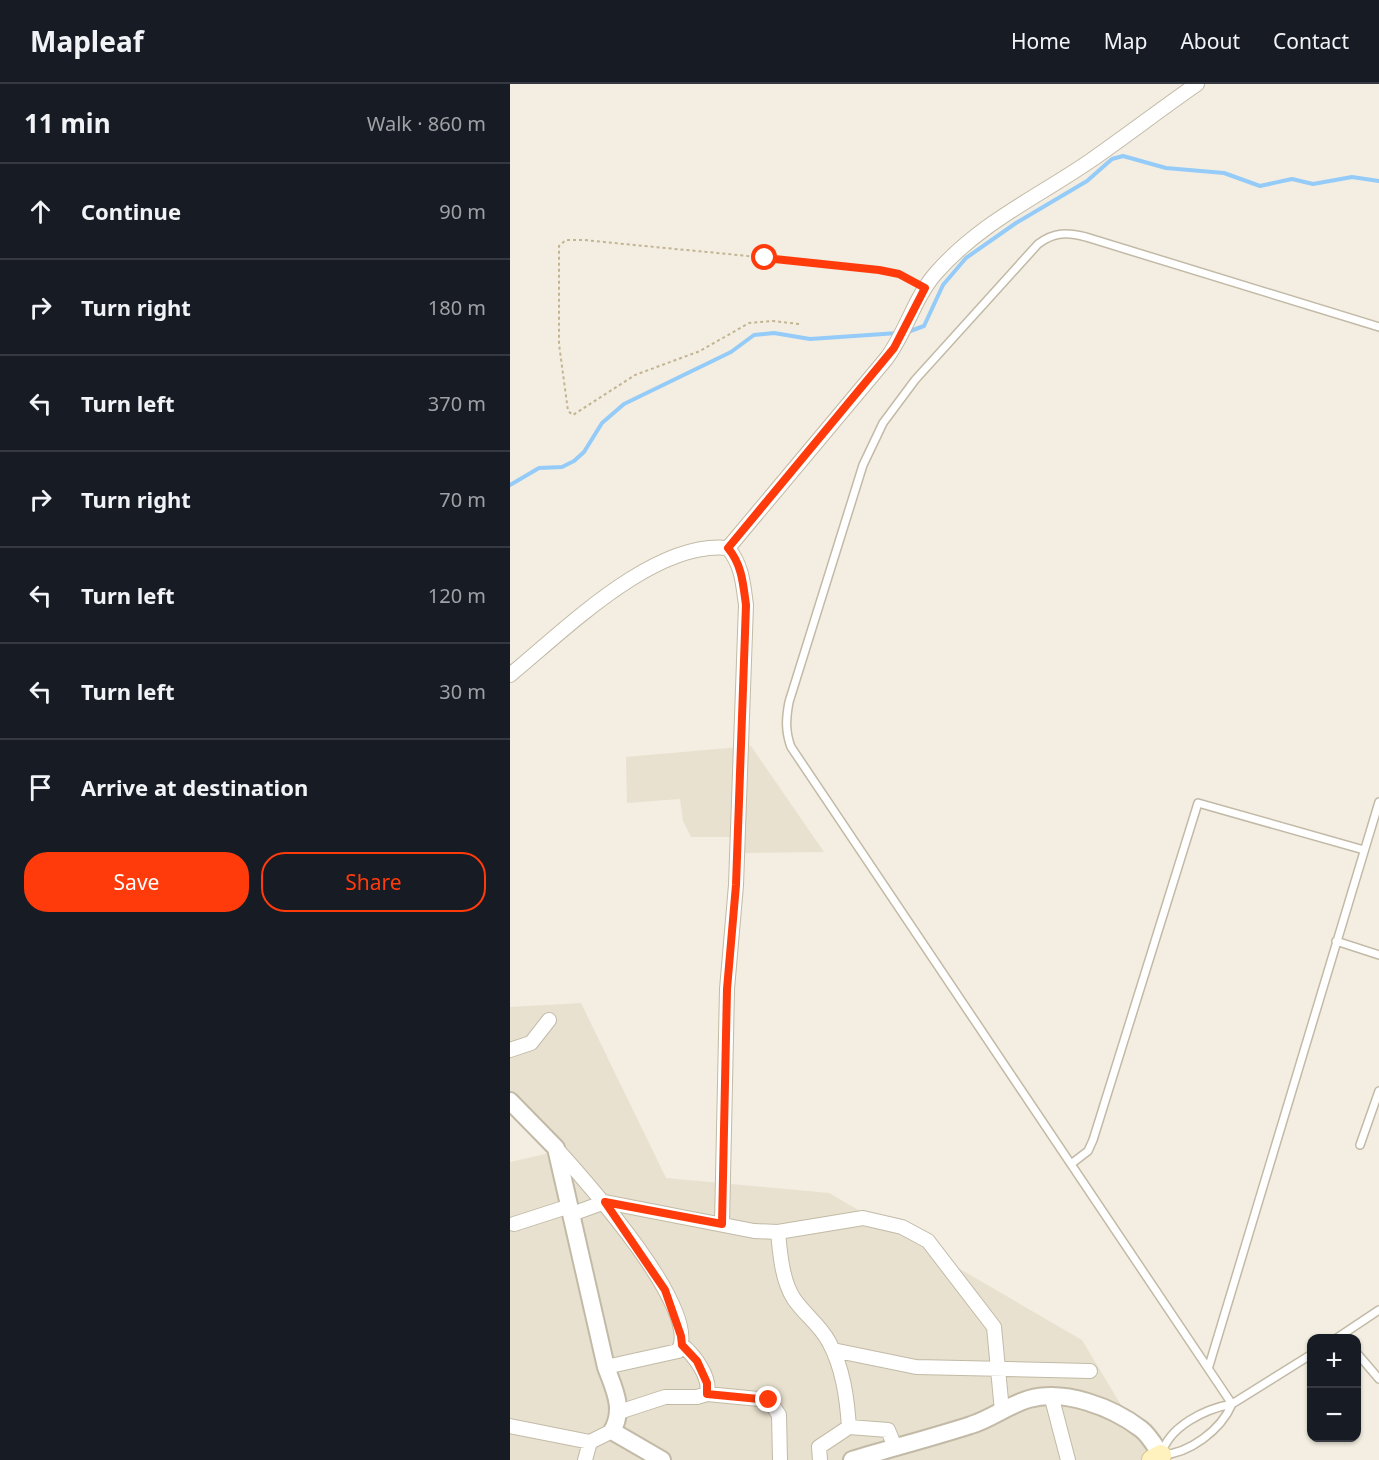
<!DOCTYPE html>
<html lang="en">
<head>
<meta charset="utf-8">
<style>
	:root { --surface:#171b24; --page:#242831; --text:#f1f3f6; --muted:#9ea1a6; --line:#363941; --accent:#ff3b0c }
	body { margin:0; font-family:"Noto Sans",sans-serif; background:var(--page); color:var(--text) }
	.controls { position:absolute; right:18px; bottom:18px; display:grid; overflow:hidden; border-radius:12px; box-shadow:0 2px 4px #0004 }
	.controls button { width:54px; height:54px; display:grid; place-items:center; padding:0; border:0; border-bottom:2px solid var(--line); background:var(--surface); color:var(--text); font:30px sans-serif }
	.stop { position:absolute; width:18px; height:18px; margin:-14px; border:4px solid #ff3b0c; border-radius:50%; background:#fff }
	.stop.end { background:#ff3b0c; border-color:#fff; box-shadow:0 2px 6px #0008 }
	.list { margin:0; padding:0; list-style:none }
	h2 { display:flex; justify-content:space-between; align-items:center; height:78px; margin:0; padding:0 24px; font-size:26px }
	h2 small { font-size:20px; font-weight:400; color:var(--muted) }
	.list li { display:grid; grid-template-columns:39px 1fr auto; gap:18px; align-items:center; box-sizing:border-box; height:96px; padding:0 24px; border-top:2px solid var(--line) }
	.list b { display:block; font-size:22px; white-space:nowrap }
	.list em { font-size:20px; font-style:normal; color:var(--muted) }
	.actions { display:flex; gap:12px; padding:18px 24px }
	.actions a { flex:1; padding:14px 0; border:2px solid var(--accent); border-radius:24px; text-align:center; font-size:21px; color:var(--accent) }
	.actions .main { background:var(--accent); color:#fff }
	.icon { flex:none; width:33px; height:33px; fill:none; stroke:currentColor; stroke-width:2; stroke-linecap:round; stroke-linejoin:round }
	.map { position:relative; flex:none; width:869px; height:1376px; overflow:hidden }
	header { display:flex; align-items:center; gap:36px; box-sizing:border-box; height:84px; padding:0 30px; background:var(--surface); border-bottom:2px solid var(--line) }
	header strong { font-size:28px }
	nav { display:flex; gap:33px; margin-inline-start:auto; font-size:21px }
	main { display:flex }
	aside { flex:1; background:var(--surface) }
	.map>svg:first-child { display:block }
	.residential { fill:#e8e1cf }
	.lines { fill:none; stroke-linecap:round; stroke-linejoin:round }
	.stream { stroke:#95cbf8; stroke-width:4 }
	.service-casing { stroke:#c2baa6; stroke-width:10 }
	.minor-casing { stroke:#c2baa6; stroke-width:16 }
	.tertiary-casing { stroke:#c2baa6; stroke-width:20 }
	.secondary-casing { stroke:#d8c78b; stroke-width:22 }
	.path { stroke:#c3b493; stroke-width:2; stroke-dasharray:3 3; stroke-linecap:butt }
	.service { stroke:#fff; stroke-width:7 }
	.minor { stroke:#fff; stroke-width:14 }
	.tertiary { stroke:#fff; stroke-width:16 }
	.secondary { stroke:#fff2bf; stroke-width:20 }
	.route { stroke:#ff3b0c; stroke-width:8 }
</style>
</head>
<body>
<header>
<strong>Mapleaf</strong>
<nav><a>Home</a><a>Map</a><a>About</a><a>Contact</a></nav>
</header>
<main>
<aside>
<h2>11 min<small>Walk · 860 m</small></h2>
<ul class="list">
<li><svg class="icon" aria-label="ahead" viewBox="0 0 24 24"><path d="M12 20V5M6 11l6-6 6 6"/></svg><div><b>Continue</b></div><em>90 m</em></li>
<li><svg class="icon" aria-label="right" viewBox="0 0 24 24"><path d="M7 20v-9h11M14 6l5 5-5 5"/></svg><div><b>Turn right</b></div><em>180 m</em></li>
<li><svg class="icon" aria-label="left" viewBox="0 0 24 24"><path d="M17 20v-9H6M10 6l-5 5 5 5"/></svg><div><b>Turn left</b></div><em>370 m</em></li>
<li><svg class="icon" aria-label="right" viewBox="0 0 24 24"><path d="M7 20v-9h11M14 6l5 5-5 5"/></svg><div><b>Turn right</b></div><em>70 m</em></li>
<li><svg class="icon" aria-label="left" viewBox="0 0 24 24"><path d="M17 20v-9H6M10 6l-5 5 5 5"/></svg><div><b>Turn left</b></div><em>120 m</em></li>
<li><svg class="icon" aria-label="left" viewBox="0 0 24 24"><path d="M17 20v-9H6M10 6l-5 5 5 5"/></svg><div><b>Turn left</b></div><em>30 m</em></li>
<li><svg class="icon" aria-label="arrive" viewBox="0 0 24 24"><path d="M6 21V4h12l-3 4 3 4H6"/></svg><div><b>Arrive at destination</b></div></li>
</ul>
<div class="actions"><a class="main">Save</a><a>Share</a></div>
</aside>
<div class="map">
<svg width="869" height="1376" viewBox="0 0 869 1376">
	<rect width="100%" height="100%" fill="#f3eee1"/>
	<!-- residential -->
	<path class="residential" d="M241,662L314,768L235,769L234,753H181L173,737L170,715L117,719L116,673Z
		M71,919L156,1094L319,1109L572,1256L644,1376H0V1078L57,1065L10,1015H0V923Z"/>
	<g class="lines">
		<!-- stream -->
		<path class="stream" d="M395,249L414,242L433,201L456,174L506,139L577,97L602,75L613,72L656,84L714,89L750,102L782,95L803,100L842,93L869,97
			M0,401L29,384L52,383L64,377L74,368L92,339L114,320L221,268L244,251L264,249L300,255L388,249"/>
		<!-- service casing -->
		<g class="service-casing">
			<path id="service" d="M826,857L869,871
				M850,1061L869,1007
				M561,1080L578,1067L583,1056L688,719L854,766
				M827,1254L869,1226
				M846,1268L869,1295
				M699,1282L869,718
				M722,1320L281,663C275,647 276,634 279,618L353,381L373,339L405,296L528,160C544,148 557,148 576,153L869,243
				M722,1320C711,1346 679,1370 651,1371C659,1342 695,1325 722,1320L802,1270"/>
		</g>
		<!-- minor casing -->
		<g class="minor-casing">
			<path id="minor" d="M218,464L376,275C396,249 404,214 426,189C471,138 526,114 580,77C616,52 651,25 687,0
				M0,591C55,546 144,456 218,464C232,481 233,499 236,521L226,801L217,905L212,1140
				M0,966L21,959L39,936
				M46,1064C73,1094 194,1228 168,1267L96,1283
				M62,1130L95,1118L244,1147L268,1148L353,1134L392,1143L418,1157L484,1243L492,1327
				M4,1140L60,1122
				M268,1148C270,1169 272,1197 284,1215C295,1231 310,1241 319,1258C333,1284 337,1314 339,1343L309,1363L310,1376
				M323,1266L406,1283L580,1287
				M197,1310L259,1316L269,1331L270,1376
				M541,1311L558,1376
				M109,1328L155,1313H187L197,1310C201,1293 184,1271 172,1261
				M0,1342L80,1358L102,1347
				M339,1343L378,1346L385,1363
				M75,1376L80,1358"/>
		</g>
		<!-- tertiary casing -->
		<g class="tertiary-casing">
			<path id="tertiary" d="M0,1017L46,1064L96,1283C104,1305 115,1325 102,1347L152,1376
				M342,1376C381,1364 421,1354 461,1341C481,1335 498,1321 519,1315C555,1305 602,1323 631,1345C639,1351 645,1362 651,1371"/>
		</g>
		<!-- secondary casing -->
		<g class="secondary-casing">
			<path id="secondary" d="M642,1376L651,1371"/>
		</g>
		<!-- path -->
		<path class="path" d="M289,240L263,237L239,239L190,267L125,291L63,331L58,327L49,260V162L56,156H75C150,164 226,170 301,179C335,183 374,181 404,198"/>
		<!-- service -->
		<use href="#service" class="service"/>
		<!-- minor -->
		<use href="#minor" class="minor"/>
		<!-- tertiary -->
		<use href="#tertiary" class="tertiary"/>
		<!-- secondary -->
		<use href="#secondary" class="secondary"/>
	</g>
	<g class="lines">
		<!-- route -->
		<path class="route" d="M255,174L369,186L389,190L415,204L384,264L218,464C232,481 233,499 236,521L226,801L217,905L212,1140L95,1118L155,1206L171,1252L172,1261L187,1277L197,1299V1310L259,1316"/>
	</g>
</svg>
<div class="controls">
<button>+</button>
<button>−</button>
</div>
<div class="stop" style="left:255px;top:174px"></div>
<div class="stop end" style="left:259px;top:1316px"></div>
</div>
</main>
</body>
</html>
